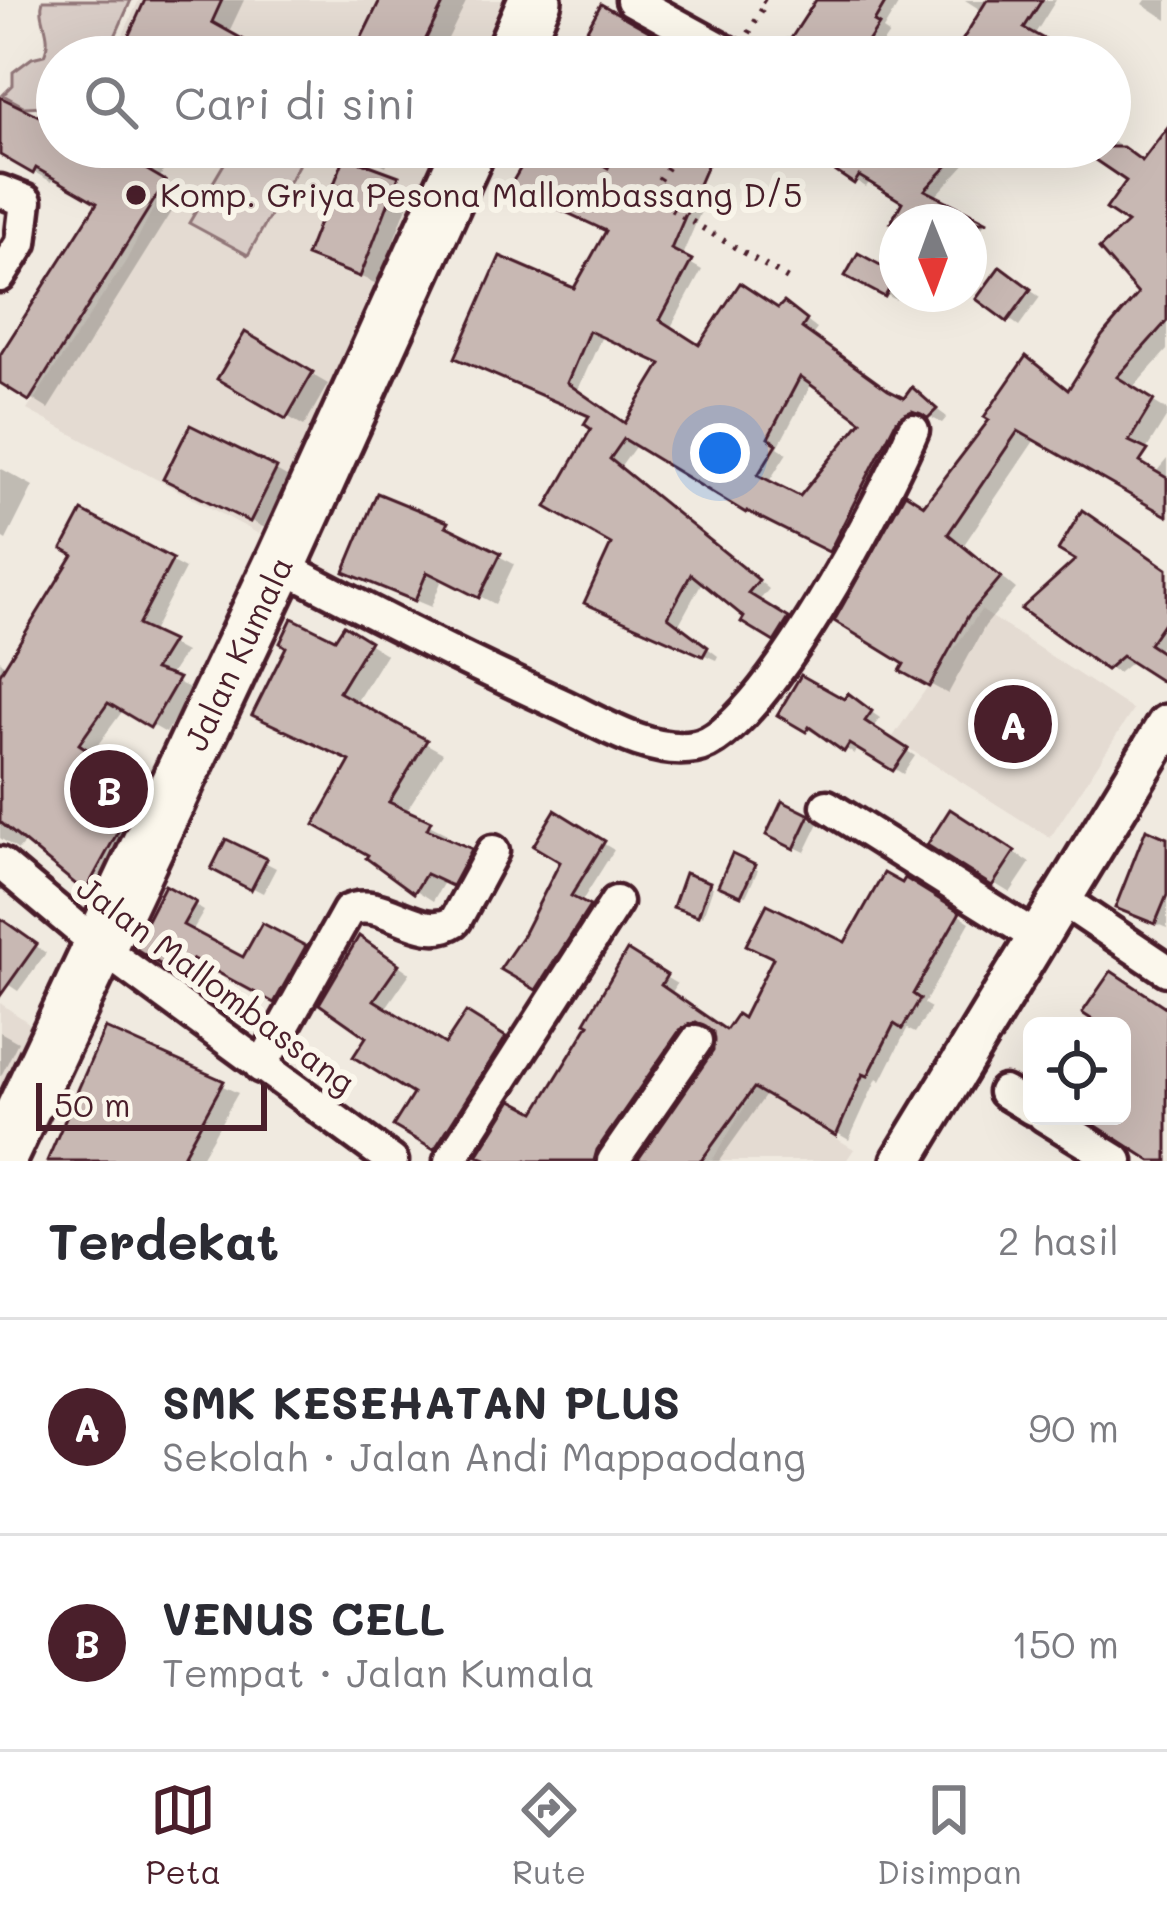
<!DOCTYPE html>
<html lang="id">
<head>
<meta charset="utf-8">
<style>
  :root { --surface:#fff; --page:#f2f2f3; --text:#2b2b33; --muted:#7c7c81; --line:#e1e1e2; --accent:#4a1f2b }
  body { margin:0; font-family:Mali,sans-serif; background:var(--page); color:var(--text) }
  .controls { position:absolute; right:36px; bottom:36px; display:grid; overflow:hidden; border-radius:18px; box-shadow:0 12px 48px #0002 }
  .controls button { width:108px; height:108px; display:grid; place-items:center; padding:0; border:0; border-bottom:3px solid var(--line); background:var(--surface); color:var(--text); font:60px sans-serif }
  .compass { position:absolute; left:879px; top:204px; width:108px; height:108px; border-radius:50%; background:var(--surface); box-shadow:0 12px 48px #0002; rotate:179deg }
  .scale { position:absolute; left:36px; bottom:30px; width:231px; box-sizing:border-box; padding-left:12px; border:6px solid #4a1f2b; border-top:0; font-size:33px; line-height:42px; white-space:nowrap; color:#4a1f2b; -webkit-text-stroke:9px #fbf7ec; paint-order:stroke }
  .you { position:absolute; left:720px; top:453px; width:42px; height:42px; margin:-30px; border:9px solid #fff; border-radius:50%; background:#1a73e8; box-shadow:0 0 0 18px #1a73e833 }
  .badge { display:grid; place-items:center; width:78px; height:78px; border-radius:50%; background:var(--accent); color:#fff; font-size:39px; font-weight:700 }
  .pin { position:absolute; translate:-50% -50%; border:6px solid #fff; box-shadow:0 3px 12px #0006 }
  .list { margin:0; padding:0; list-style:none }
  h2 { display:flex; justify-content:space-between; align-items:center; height:156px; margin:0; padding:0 48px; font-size:51px }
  h2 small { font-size:39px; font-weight:400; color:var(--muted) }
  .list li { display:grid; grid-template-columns:78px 1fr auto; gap:36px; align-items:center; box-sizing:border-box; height:216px; padding:0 48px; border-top:3px solid var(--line) }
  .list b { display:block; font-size:45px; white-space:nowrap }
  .list p { margin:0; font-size:39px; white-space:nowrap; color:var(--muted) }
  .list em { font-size:39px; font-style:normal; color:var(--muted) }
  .icon { flex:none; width:66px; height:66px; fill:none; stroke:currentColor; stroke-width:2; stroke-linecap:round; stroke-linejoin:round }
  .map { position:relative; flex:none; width:1167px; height:1161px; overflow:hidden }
  .search { position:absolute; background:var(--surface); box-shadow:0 12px 48px #0002; left:36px; right:36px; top:36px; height:132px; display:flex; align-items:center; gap:30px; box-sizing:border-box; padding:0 42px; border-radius:66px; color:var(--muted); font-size:45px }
  .sheet { height:588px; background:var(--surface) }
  nav { display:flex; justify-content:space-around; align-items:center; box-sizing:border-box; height:168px; border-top:3px solid var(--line); background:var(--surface); font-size:33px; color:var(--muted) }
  nav a { display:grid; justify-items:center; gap:6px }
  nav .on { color:var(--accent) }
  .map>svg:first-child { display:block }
</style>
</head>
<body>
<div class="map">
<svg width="1167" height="1161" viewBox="0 0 1167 1161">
  <rect width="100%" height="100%" fill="#f0eae0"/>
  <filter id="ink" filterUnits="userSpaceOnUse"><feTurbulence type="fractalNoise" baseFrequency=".00833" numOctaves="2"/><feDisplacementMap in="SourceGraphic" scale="24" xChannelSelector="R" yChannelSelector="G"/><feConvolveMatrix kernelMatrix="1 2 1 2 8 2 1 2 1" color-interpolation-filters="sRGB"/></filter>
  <g filter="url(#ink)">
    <g fill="#e4dbd2">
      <polygon points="139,0 508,0 483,57 113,57"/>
      <polygon points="118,147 443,147 336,388 259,534 27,410 126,261 168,180"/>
      <polygon points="981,610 1133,710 1050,838 892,738"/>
      <polygon points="0,1003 36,1028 0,1106"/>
      <polygon points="755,1090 854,1149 846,1161 712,1161"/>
    </g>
    <g fill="#d8ccc6" stroke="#917678" stroke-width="3">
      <path d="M43,0h88l-25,57h-49l-2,59 -7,-1 -4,-9 -19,1 -22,-12 10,-10v-13l19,-14 12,-3c10,-21 -7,-37 -1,-55z"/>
      <polygon points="234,147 293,147 305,153 248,255 189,223"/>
    </g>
    <g fill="#0003" fill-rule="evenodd">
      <polygon points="148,0 244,0 228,34 268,57 122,57"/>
      <polygon points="383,0 467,0 439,57 356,57"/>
      <polygon points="820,0 901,0 883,30 889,34 876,53 881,57 776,57 787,37 793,41"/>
      <polygon points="965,0 1056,0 1033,37 1071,57 955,57 984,12"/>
      <polygon points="1146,0 1167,0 1167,20 1143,4"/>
      <polygon points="603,8 672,48 669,53 678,57 575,57"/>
      <polygon points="0,100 57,128 57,147 174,147 159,180 182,194 48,409 0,379 0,361 101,202 55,176 52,182 0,153"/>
      <polygon points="1167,133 1167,350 1132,389 1167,410 1167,416 1124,486 1036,438 963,546 1016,589 985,626 948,694 904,670 925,508 993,420 1027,360 1071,391 1142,294 1131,181 1081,147 1110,147 1110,140 1144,163"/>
      <polygon points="347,147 395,147 386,166"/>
      <polygon points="536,147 671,147 624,238"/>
      <polygon points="731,147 787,147 776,169"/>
      <polygon points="815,147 981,147 934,198 984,224 969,252 969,222 904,222 906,201 871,180 866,187 833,166 838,159"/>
      <polygon points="988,147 1032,147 1016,165"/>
      <polygon points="398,179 414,188 377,284 309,254"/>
      <path d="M683,190l22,12 -24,56 21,12 -32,59 31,19 79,-36 16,1 21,16 -6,8 82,59 12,5 8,-10 34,26 -5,6 -16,-8 -18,12 -66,129 -83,-39 -122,-73 -17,24 149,121 -11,13 41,25 -12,19 -42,-25 3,-5 -45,-36 -25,46 40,30 -2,4 -116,-51 14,-67 -21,-126 -122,-53 104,-71zM602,336l62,28 -38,62 -49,-34zM812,383l53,37 -64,80 -33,-17 19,-30 -9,-6z"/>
      <polygon points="859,257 897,277 896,300 849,275"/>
      <polygon points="1017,281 1040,297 1019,326 983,301"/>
      <polygon points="246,336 328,384 304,426 221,378"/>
      <polygon points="1167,459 1167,512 1137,495"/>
      <polygon points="0,468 33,486 6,540 0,536"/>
      <polygon points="276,471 292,480 267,529 183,487"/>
      <polygon points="84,515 185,569 151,634 185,652 168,678 192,689 166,733 124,709 91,754 120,774 117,780 151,805 100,897 27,840 18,850 0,838 0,660 7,668 77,554"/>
      <polygon points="446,524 461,533 460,536 514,564 495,604 443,577 431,607 363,579"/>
      <polygon points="1167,571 1167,637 1157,652 1167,659 1167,682 1134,660 1118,673 1108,667"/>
      <polygon points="345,629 386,654 355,704 443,753 405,813 447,834 444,840 488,861 471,893 444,882 433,901 416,890 353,761 273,724"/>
      <polygon points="857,702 880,718 872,729 915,756 903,774 859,746 854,754 818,730 816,734 782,714"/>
      <polygon points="784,805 819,823 805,852 780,840"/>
      <polygon points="556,815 614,850 580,904 599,914 548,994 504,968 526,936 563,861"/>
      <polygon points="967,823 1030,863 1010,893 931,844"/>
      <polygon points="1167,841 1167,928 1131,914"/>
      <polygon points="228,843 276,868 263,893 215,868"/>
      <polygon points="733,858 758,870 746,896 721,885"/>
      <polygon points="687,877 713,887 703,916 681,908"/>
      <polygon points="906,882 970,922 924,1004 931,1008 915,1033 907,1029 881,1081 877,1078 849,1140 768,1092 719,1161 638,1161 715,1053 716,1030 711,1027 693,1036 604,1161 492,1161 536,1116 593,1023 628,955 677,984 671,994 727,1033 846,946"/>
      <polygon points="166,889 204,911 191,933 245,961 263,927 314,954 285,1006 204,962 194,982 137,946"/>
      <polygon points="0,920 46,953 18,991 0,979"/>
      <polygon points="373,947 410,973 385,1009 446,1047 467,1016 517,1047 448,1155 397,1125 417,1093 370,1036"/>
      <polygon points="0,1032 18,1042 1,1076 0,1076"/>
      <polygon points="106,1032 238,1093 199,1161 52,1161"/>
    </g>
    <g fill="#c8b8b3" stroke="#4a1f2b" stroke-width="3" fill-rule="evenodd">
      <polygon points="145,0 222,0 212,22 275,57 119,57"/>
      <polygon points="380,0 445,0 417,57 352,57"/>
      <polygon points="816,0 887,0 874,22 879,25 858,57 779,57"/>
      <polygon points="987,0 1042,0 1024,28 1077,57 952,57"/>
      <polygon points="601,4 663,39 653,57 620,57 583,37"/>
      <polygon points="0,97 57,125 57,147 152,147 142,167 166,181 29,401 0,383 0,355 97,203 36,168 33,174 0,155"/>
      <polygon points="1167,128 1167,321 1117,377 1154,400 1129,441 1148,450 1140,462 1167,478 1167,516 1018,431 948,534 1001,577 968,616 929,687 900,671 904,664 834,621 905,493 924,505 989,420 984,417 1026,356 1068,390 1102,336 1138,294 1099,249 1127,223 1106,209 1126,181 1076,147 1123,147 1142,161"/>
      <path d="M533,147h39l36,21 10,-21h97l-44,102 21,11 -32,60 39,25 41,-62 38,25 6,-6 23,18 -5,8 86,62 16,8 8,-11 25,22 -9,9 -16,-7 -16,10 -67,131 -82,-41 -1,2 -122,-74 -14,20 149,121 -11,13 41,25 -15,24 -33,-20 3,-5 -53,-43 -23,43 40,30 -5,9 -119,-53 27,-59 -65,-37 45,-78 -7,-5 5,-8 -134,-58 45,-102 74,32 32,-57 -96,-45zM589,331l72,33 -36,59 -58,-40zM800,377l61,44 -61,75 -42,-21 19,-31 -9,-6z"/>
      <polygon points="843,147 965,147 925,190 988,222 891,222 902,202 859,176 854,184 829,167"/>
      <polygon points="345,156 399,176 360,277 306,256"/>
      <polygon points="858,253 897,274 885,297 845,276"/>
      <polygon points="1000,266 1031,289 1007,322 976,299"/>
      <polygon points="245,332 313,372 286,419 217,379"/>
      <polygon points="190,425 277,468 250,522 163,479"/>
      <polygon points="377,493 448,522 446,526 501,553 479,598 427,572 415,601 344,572"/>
      <polygon points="1082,510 1167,569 1167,618 1149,644 1167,656 1167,685 1122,656 1106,670 1021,609 1075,560 1058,550"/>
      <polygon points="82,511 173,559 138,625 172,641 154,670 179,678 150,728 108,703 79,744 108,763 104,769 138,795 85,892 0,822 0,674 73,555 62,549"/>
      <polygon points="292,618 335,639 344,625 370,641 339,692 427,740 389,802 431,821 427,829 472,849 452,886 426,874 414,893 366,858 368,855 314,825 350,761 252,715 286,647 280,643"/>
      <polygon points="801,675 844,699 848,693 872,711 865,721 908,749 893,771 849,744 844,752 809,727 806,732 777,715"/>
      <polygon points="782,801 810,815 794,849 766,835"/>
      <polygon points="950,809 1015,851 992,886 927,845"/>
      <polygon points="555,810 605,841 571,896 590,906 536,990 500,969 523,935 560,862 533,846"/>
      <polygon points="1146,829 1167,838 1167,895 1155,924 1115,908"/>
      <polygon points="226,839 267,859 251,890 211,869"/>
      <polygon points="732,854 755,865 741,896 718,886"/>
      <polygon points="685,873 710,882 698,916 673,907"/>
      <polygon points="884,873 902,883 905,878 960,912 913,994 920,999 902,1029 894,1024 868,1076 863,1074 836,1136 754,1088 701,1161 637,1161 713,1051 713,1032 696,1022 680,1030 597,1150 594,1161 491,1161 477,1156 512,1100 535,1112 589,1024 585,1022 627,950 667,975 661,985 726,1030 737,1014 743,1018 773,958 746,945 767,904 845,942"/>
      <polygon points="165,885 196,902 183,925 243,957 262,923 306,946 274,1003 193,959 183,979 133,947"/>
      <polygon points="0,918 37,944 0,996"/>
      <polygon points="359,936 399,964 374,1000 445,1044 466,1012 506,1037 434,1150 393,1126 413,1094 353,1057 366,1037 319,1004"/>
      <polygon points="1111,971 1167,1008 1167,1161 1151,1161 1081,1116 1122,1116 1122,1026 1102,1026 1082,1013"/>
      <polygon points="105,1028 224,1081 180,1161 47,1161"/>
    </g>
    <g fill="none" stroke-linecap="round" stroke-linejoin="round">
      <g stroke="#4a1f2b" stroke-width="39">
        <g id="minor">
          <polyline points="632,0 736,57"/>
          <polyline points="0,191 26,201 21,243 0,276"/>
          <path d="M280,565c92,48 183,95 278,138 40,18 90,52 137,44 66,-10 191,-253 218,-317"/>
          <polyline points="827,806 1036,937"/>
          <polyline points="0,863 99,946 392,1161"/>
          <polyline points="1060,898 1167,970"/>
          <path d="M261,1067l87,-156c34,-17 73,33 107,10l38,-70"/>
          <polyline points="1004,1092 1032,1109"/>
          <polyline points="1044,1116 1117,1161"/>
          <polyline points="450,1161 616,902"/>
          <polyline points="613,1161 696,1041"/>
        </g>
      </g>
      <g stroke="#4a1f2b" stroke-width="48">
        <polyline id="tertiary" points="902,1161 1167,725"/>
      </g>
      <g stroke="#4a1f2b" stroke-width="60">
        <g id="primary">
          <polyline points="510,57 535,0"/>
          <path id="s1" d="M0,1158l280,-593 190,-418"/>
        </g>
      </g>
      <g stroke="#4a1f2b" stroke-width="6" stroke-dasharray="3 9" stroke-linecap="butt">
        <polyline points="749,33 766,2 763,0"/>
        <polyline points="680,147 649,196 793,282"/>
      </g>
      <use href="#minor" stroke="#fbf7ec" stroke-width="30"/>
      <use href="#tertiary" stroke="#fbf7ec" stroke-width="39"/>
      <use href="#primary" stroke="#fbf7ec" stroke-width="51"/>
    </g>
  </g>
  <circle fill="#4a1f2b" stroke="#fbf7ec" stroke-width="4.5" cx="136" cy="195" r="12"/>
  <g text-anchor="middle" stroke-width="12" stroke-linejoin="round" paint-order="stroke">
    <g font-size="33" fill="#4a1f2b" stroke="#fbf7ec" text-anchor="start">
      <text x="160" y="207">Komp. Griya Pesona Mallombassang D/5</text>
    </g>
    <g font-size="33" fill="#4a1f2b" stroke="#fbf7ec">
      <text dy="12" stroke="none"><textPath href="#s1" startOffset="558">Jalan Kumala</textPath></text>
      <text transform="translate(216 985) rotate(37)" y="12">Jalan Mallombassang</text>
    </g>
  </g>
</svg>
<div class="controls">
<button><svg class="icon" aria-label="locate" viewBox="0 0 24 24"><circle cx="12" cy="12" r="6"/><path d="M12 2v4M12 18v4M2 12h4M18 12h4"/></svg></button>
</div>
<svg class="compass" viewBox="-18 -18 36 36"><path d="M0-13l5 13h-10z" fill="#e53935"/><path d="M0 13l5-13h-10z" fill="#7c7c81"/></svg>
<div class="scale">50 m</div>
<div class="you"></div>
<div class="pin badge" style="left:1013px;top:724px">A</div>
<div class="pin badge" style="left:109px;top:789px">B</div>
<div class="search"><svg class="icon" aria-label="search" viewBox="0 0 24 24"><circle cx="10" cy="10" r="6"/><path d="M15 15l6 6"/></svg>Cari di sini</div>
</div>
<section class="sheet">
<h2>Terdekat<small>2 hasil</small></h2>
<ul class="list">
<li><span class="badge">A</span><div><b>SMK KESEHATAN PLUS</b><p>Sekolah · Jalan Andi Mappaodang</p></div><em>90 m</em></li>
<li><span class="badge">B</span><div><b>VENUS CELL</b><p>Tempat · Jalan Kumala</p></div><em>150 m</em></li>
</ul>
</section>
<nav>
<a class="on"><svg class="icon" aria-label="map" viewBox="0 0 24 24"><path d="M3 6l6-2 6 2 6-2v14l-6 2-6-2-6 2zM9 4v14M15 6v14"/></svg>Peta</a>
<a><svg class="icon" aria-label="directions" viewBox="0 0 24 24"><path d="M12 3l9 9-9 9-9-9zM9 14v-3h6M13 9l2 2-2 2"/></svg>Rute</a>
<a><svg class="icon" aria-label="saved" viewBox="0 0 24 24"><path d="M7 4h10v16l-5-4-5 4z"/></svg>Disimpan</a>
</nav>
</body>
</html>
